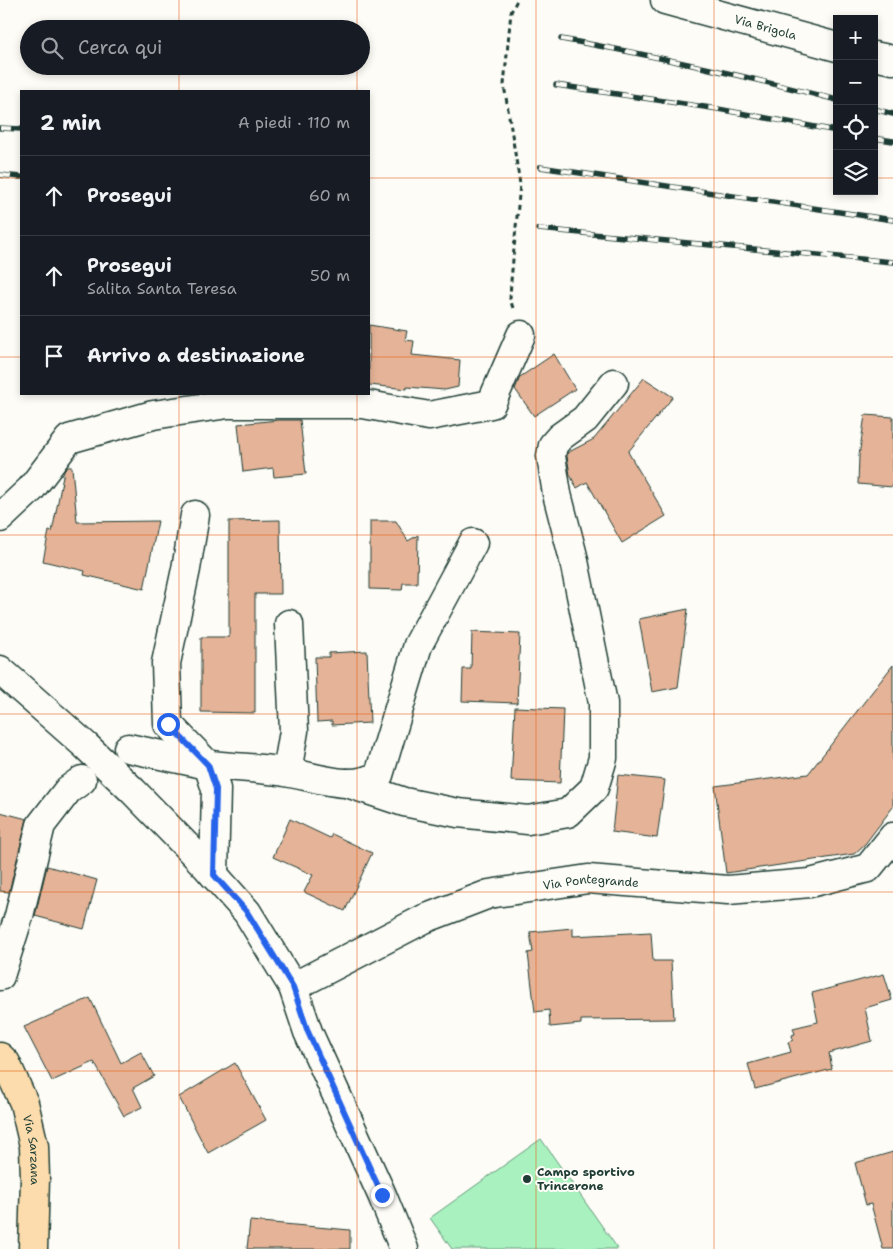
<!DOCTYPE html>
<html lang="it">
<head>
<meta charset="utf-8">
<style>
  :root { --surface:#171b24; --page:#20242c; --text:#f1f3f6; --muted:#9ea1a6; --line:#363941 }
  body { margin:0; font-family:"Shantell Sans",sans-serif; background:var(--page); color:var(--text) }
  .controls { position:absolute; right:15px; top:15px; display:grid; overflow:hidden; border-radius:0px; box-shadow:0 2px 8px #0003 }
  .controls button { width:45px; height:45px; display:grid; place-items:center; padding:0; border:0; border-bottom:1px solid var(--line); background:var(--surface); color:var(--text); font:25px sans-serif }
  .stop { position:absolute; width:15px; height:15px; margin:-11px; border:4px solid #2563eb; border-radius:50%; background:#fff }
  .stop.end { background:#2563eb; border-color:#fff; box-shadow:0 1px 5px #0008 }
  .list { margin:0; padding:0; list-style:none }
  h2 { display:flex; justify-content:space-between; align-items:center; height:65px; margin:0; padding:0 20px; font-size:21px }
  h2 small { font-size:16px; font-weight:400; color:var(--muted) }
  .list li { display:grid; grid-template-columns:32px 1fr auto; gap:15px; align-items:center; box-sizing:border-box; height:80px; padding:0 20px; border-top:1px solid var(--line) }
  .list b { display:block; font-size:19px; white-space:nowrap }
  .list p { margin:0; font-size:16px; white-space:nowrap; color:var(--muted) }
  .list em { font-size:16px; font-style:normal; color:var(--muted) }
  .icon { flex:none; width:28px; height:28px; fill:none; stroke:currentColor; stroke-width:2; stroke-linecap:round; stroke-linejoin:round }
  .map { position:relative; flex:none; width:893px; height:1249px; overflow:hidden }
  .search { position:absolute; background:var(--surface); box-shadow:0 2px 8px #0003; left:20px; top:20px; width:350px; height:55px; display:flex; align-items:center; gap:12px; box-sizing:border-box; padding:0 18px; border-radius:28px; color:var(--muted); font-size:19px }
  .panel { position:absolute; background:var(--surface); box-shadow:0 2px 8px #0003; left:20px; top:90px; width:350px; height:305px; border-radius:0px }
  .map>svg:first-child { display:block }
</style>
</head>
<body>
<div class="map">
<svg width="893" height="1249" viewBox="0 0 893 1249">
  <rect width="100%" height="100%" fill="#fdfcf7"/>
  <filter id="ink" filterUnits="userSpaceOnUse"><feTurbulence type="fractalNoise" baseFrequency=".02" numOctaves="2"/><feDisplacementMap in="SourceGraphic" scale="10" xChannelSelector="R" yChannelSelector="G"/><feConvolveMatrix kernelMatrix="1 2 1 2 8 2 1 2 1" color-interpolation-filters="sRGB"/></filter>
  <g filter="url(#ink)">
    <polygon fill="#a9f2bf" stroke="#64987a" points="541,1139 618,1249 452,1249 430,1218"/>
    <g fill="#e5b397" stroke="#1f3d34">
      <polygon points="369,325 407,331 405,340 414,341 412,355 460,360 458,387 445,390 407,387 407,389 369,385"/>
      <polygon points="554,354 575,389 534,416 515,389 520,377"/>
      <polygon points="644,378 673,397 628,452 666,516 622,543 587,482 577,488 570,475 567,456 567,453 594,439"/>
      <polygon points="865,415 893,417 893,487 858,484 859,456"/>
      <polygon points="279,420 300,420 306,474 274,477 273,468 243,472 238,424"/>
      <polygon points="68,467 72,467 77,522 158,521 144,589 84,575 85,571 43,561 49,531 52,532 64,471"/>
      <polygon points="280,520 281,594 255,594 255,713 201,712 201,637 229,637 229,521"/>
      <polygon points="370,521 396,521 408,541 418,535 417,583 403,583 402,590 370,589"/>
      <polygon points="688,609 678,687 652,692 639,619"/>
      <polygon points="472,632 520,634 517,703 462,701 463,669 471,669"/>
      <polygon points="367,651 370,723 332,725 332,721 317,722 315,657 329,657 329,653"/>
      <polygon points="893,665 893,807 865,844 854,854 726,873 715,786 808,774"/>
      <polygon points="515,707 563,709 560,783 511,781"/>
      <polygon points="618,775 665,780 657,838 612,832"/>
      <polygon points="0,812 27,819 9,892 0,891"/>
      <polygon points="290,819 330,838 332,834 372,853 345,911 304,892 313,875 273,857"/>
      <polygon points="47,866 97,880 84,929 35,916"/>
      <polygon points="573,928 573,936 651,932 653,961 671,961 674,1019 581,1020 581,1024 550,1027 549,1010 535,1012 528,953 533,952 530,932"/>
      <polygon points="884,974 892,1000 865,1008 872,1041 829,1053 832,1069 755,1089 748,1064 791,1052 788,1042 793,1040 792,1035 795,1034 793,1028 818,1022 812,993"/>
      <polygon points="90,998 121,1063 141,1052 154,1076 133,1088 142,1107 124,1116 94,1062 52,1081 24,1027"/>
      <polygon points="235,1063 266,1120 208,1153 179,1097"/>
      <polygon points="893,1152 893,1249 883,1249 871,1204 866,1205 855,1163"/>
      <polygon points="250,1221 350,1230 350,1249 247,1249"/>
    </g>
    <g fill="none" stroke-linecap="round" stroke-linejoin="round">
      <g stroke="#1f3d34" stroke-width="31">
        <g id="minor">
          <path id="s1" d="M665,0l172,47"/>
          <polyline points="874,56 893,60"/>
          <polyline points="195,515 186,569 166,663 168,724 208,765"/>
          <polyline points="0,518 31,489 69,439 153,415 228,404 363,404 429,416 491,404 521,335"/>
          <polyline points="0,670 86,746 133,791 206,866 247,912 293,987 308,1032 382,1195 404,1249"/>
          <polyline points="128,748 208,765"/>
          <polyline points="287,772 294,731 289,624"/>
          <polyline points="347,783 404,802 458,813 528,820 568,813 594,788 603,758 603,703 573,556 557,494 551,456 553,445 560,437 585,419 614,383"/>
          <path d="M214,875l2,-86 -8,-24c26,2 52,3 77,7 30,4 65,21 94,3l39,-130 55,-102"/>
          <polyline points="0,976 19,916 41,825 68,790 82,780"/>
          <path id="s2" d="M293,987l131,-68 65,-25 99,-15 140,11 82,-7 58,-15 25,-31"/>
        </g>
      </g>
      <g stroke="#1f3d34" stroke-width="31">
        <g id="major">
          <path id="s3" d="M0,1057l6,6 18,40 10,43 1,32 -2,71"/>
        </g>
      </g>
      <polyline stroke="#1f3d34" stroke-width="3" stroke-dasharray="5 4" stroke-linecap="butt" points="513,308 510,299 511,281 520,184 504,85 511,12 517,0"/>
      <use href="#minor" stroke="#fdfcf7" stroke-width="28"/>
      <use href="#major" stroke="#fcdcac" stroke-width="28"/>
      <g stroke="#1f3d34" stroke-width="5.5">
        <g id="rail">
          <path d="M561,39c92,16 184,37 276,61"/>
          <polyline points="556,85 718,109 837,131"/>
          <polyline points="874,109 893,114"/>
          <polyline points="0,128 21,129"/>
          <polyline points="874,138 893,141"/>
          <polyline points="540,167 893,220"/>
          <polyline points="0,175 21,177"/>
          <polyline points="538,229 893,262"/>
        </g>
      </g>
      <use href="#rail" stroke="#fdfcf7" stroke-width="4" stroke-dasharray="11" stroke-linecap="butt"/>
    </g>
  </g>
  <g fill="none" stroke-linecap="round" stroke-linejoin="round" filter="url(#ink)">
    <polyline stroke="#2563eb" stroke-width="6" points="168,724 208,765 216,789 214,875 247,912 293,987 308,1032 382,1195"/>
  </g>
  <path fill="none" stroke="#e8590c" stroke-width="1" stroke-opacity="0.55" d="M179,0v29M357,0v29M536,0v1249M714,0v1249M179,66v25M357,66v25M0,178h21M369,178h468M874,178h19M0,357h21M369,357h524M179,394v855M357,394v855M0,535h893M0,714h893M0,892h893M0,1071h893"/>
  <circle fill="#1f3d34" stroke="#fdfcf7" stroke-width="2" cx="527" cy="1179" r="5"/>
  <g text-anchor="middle" stroke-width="4" stroke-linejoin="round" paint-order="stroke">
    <g font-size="12" fill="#1f3d34" stroke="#fdfcf7">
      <text dy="4" stroke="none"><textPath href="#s1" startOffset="104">Via Brigola</textPath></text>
      <text dy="4" stroke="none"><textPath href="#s2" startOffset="320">Via Pontegrande</textPath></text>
      <text dy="4" stroke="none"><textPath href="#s3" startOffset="100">Via Sarzana</textPath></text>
    </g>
    <g font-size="12" font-weight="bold" fill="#1f3d34" stroke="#fdfcf7" text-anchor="start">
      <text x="537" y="1176">Campo sportivo<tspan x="537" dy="14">Trincerone</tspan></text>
    </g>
  </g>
</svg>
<div class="controls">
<button>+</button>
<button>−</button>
<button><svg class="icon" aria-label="locate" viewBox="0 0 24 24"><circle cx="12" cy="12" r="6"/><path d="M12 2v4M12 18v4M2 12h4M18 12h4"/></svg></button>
<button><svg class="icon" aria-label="layers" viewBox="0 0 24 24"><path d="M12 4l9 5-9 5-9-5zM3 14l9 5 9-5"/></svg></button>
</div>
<div class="stop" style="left:168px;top:724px"></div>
<div class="stop end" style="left:382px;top:1195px"></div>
<div class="search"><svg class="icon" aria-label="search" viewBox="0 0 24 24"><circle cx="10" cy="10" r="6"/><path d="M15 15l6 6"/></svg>Cerca qui</div>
<section class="panel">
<h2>2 min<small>A piedi · 110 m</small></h2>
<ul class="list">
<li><svg class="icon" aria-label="ahead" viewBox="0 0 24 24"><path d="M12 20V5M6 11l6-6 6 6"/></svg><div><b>Prosegui</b></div><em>60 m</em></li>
<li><svg class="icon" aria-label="ahead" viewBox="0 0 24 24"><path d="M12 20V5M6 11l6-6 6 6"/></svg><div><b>Prosegui</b><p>Salita Santa Teresa</p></div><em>50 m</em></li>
<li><svg class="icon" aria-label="arrive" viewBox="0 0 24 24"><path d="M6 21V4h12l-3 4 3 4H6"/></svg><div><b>Arrivo a destinazione</b></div></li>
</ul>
</section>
</div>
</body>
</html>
